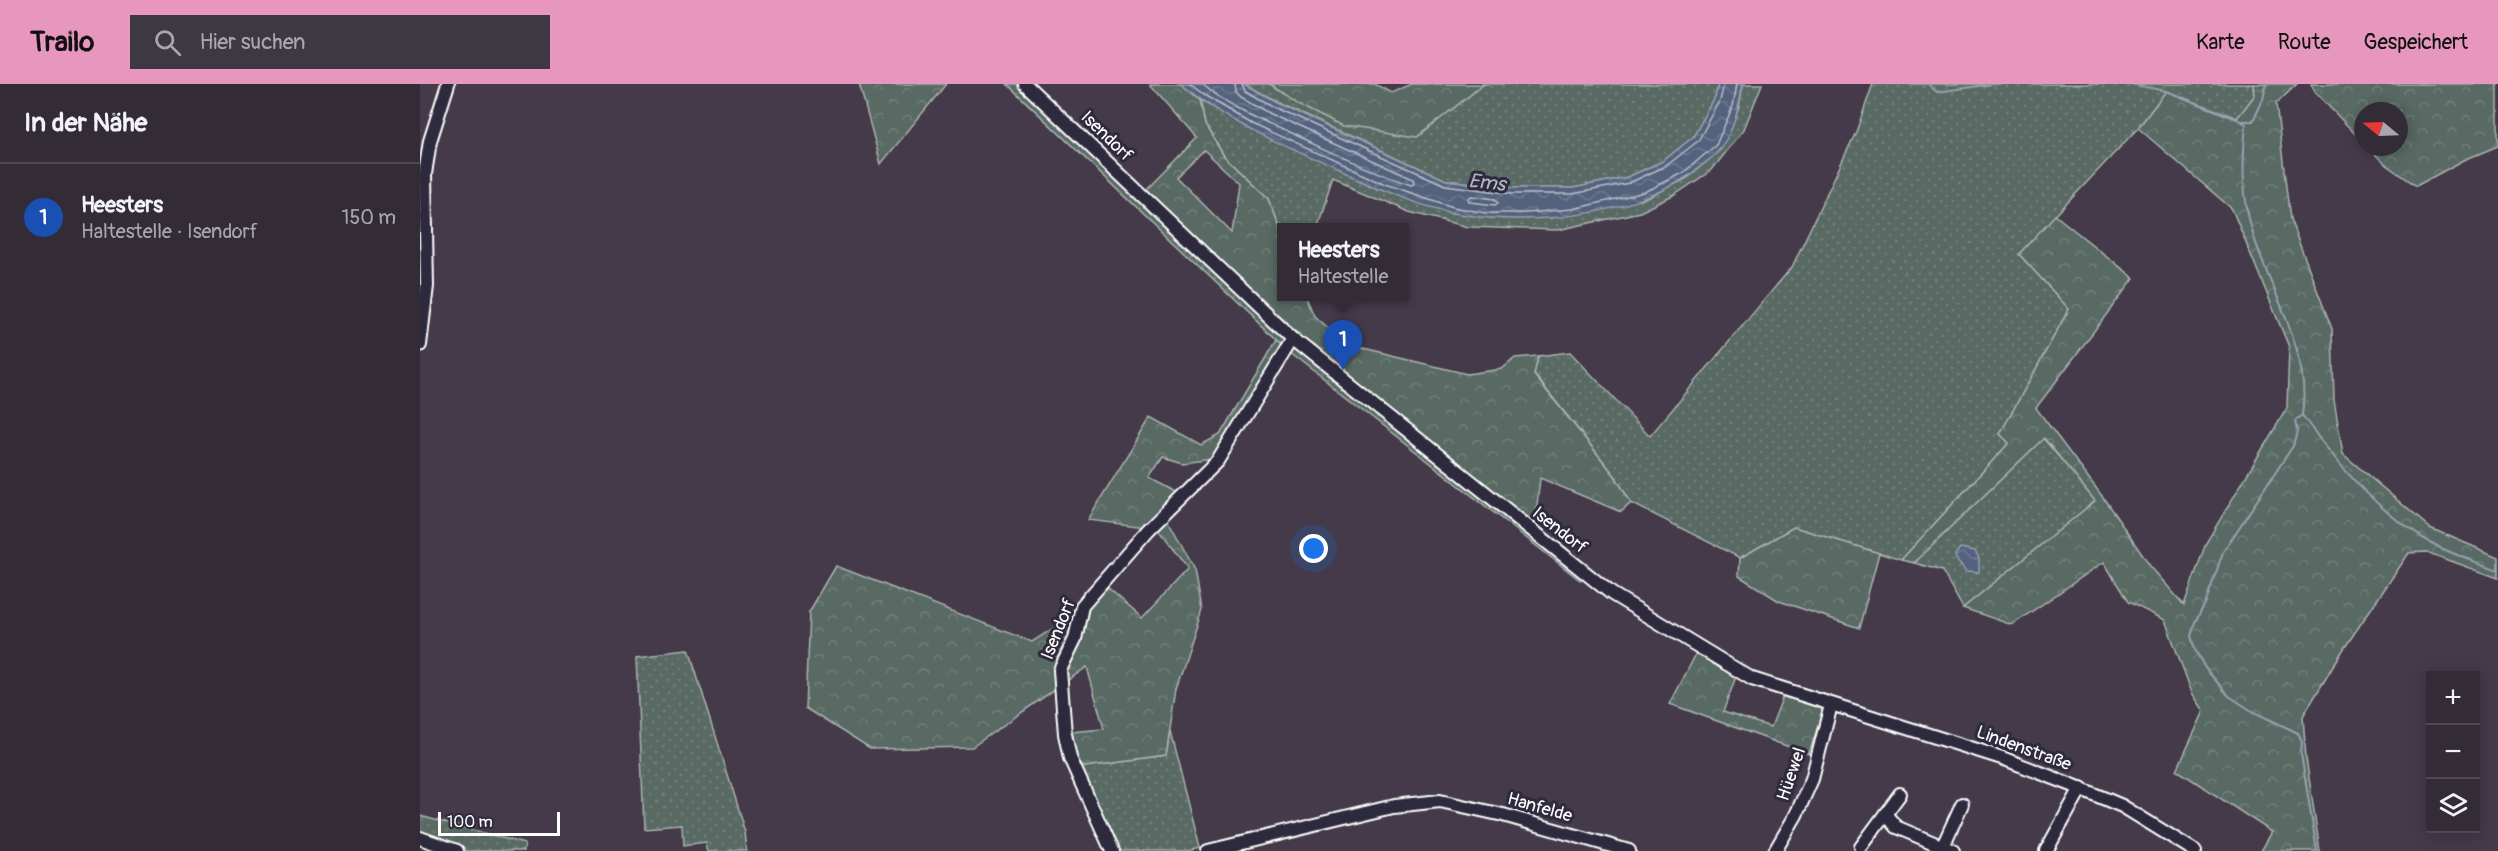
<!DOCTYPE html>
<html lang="de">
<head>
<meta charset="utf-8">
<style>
  :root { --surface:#332c37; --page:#3e3842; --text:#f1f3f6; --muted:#a9a7ad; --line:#4e4852; --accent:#e797bd }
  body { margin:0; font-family:Pangolin,sans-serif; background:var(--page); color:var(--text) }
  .controls { position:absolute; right:18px; bottom:18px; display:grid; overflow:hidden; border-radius:0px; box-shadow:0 3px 15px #0003 }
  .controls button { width:54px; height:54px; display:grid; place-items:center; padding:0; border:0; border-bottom:2px solid var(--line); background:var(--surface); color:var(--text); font:30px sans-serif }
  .compass { position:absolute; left:1934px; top:18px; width:54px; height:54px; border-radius:50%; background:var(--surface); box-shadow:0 3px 15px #0003; rotate:289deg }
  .scale { position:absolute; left:18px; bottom:15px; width:122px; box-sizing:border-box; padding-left:6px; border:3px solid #fff; border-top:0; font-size:16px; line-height:21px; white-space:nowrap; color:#fff; -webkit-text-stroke:4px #2f2a3d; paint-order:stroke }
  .you { position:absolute; left:894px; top:465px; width:21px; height:21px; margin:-15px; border:4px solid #fff; border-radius:50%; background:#1a73e8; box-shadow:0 0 0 9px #1a73e833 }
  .badge { display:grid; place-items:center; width:39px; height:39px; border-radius:50%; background:var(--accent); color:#fff; font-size:20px; font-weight:700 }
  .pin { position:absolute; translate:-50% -50px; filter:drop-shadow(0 2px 3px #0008) }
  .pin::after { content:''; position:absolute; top:32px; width:21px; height:18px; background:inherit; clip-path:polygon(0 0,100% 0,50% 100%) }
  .popup { position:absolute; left:857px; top:139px; width:132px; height:78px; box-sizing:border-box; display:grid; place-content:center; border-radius:0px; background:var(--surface); filter:drop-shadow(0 2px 4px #0005); font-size:20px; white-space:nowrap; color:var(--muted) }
  .popup b { font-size:22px; color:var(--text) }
  .popup::after { content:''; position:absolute; left:50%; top:100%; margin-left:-12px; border:12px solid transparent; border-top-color:var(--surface) }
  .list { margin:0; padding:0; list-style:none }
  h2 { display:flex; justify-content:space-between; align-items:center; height:78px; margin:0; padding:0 24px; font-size:26px }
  h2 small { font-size:20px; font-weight:400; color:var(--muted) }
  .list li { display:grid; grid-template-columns:39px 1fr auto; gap:18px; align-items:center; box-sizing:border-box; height:108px; padding:0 24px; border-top:2px solid var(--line) }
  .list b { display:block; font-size:22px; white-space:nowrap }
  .list p { margin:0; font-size:20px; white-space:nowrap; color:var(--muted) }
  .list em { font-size:20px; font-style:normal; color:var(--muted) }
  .icon { flex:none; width:33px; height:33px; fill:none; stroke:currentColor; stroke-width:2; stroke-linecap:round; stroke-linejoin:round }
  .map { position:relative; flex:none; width:2078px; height:767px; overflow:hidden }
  header { display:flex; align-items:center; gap:36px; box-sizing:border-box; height:84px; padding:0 30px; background:var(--accent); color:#111 }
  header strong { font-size:28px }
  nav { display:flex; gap:33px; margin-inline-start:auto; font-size:21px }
  .search { width:420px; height:54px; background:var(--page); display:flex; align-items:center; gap:15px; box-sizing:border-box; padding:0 21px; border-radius:0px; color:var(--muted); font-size:22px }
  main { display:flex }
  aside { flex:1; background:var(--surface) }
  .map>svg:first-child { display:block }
</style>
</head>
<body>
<header>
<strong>Trailo</strong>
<div class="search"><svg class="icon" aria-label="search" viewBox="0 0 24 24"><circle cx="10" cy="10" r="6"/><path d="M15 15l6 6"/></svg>Hier suchen</div>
<nav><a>Karte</a><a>Route</a><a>Gespeichert</a></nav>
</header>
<main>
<aside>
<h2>In der Nähe<small></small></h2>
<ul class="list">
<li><span class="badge" style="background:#1a4fb4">1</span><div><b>Heesters</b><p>Haltestelle · Isendorf</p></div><em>150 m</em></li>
</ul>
</aside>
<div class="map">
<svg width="2078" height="767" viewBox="0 0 2078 767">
  <defs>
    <pattern id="grass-dots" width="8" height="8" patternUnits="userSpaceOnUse" patternTransform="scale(1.5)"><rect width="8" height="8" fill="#586a63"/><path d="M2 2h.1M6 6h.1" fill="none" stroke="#71807a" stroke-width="1.8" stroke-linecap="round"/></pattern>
    <pattern id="forest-crowns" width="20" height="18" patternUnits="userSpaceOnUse" patternTransform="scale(1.5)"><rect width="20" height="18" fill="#586a63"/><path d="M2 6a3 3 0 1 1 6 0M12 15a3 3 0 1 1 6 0" fill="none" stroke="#71807a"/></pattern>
    <pattern id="water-waves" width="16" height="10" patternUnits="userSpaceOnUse" patternTransform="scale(1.5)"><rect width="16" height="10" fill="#53627d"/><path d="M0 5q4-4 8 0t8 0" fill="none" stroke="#6d7a90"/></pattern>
  </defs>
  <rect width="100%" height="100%" fill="#443a49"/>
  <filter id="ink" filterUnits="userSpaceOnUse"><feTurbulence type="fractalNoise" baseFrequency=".0167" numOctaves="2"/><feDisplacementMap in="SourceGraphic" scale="12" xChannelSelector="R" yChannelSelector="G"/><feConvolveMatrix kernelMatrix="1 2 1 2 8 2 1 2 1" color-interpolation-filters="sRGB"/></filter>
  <g filter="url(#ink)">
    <g fill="url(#grass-dots)" stroke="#acb4b1" stroke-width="1.5">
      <polygon points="587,0 605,0 873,255 1166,489 1161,497 870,269"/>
      <polygon points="824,0 849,0 877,18 997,53 1064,0 1298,0 1295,14 1273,53 1243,77 1208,93 1153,104 1093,104 1026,96 857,18"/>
      <polygon points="1323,0 1342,0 1324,45 1292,86 1253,112 1220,128 1138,146 1048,143 989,128 913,96 897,143 862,144 861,147 849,115 804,72 785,41 780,16 828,44 888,72 963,106 1031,129 1154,131 1228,114 1267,94 1301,65 1319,23"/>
      <polygon points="1453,0 1834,0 1835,11 1817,35 1746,8 1718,44 1599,170 1649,225 1580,350 1590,358 1481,476 1374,443 1320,474 1211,419 1195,392 1114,290 1118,272 1150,268 1230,352 1372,183 1436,48"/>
      <polygon points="1623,354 1676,417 1543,524 1522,487 1494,479"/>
      <polygon points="268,566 325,748 327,767 289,767 287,759 263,762 262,741 224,744 217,572"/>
      <polygon points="750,647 780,764 767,767 696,767 657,684 746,672"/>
      <polygon points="0,732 105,760 104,767 45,767 0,751"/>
    </g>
    <g fill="url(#forest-crowns)" stroke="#acb4b1" stroke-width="1.5" fill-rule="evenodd">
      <polygon points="439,0 526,0 461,80"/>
      <path d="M730,0h31l19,16 5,25 19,31 45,43 12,32 1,65 25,1 8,19 32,29 120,29 35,-5 13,-11 23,-2 -4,19 81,101 16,27 -10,9 -81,-34 -6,55 -206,-164 -186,-175 55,-56zM784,66l35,33 -7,50 -56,-56z"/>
      <polygon points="849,0 955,0 971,9 992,0 1064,0 997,53 924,42 877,18"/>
      <polygon points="1834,0 1877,0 1856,20 1870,135 1912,245 1914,316 1923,370 2010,444 2078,473 2078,494 2006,468 1989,469 1923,566 1883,632 1886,674 1900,767 1841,767 1852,748 1757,686 1784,627 1772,609 1745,536 1708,518 1684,478 1592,541 1543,524 1675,417 1624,354 1494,479 1481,476 1589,359 1580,350 1649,225 1599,170 1635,131 1714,194 1616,324 1682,412 1730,482 1764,521 1786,459 1867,324 1869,263 1812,125 1718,44 1746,7 1817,34 1835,11"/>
      <polygon points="1891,0 2078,0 2078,62 2044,76 1996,102 1966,81 1948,63 1979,63 1979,27 1943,27 1943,58 1895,8"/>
      <polygon points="856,256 862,262 792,375 762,379 743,373 729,394 760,410 726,443 668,436 731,333 781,361 800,351"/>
      <polygon points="747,434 775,486 782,526 756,605 746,672 657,684 650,648 684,645 667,583 552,663 450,665 385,624 389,528 416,482 612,558 668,522 686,503 722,534 768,485 737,444"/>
      <polygon points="1374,443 1459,469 1439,544 1359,517 1319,492 1320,474"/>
      <polygon points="1279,564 1318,587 1303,628 1351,643 1365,607 1405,619 1389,670 1250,620"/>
    </g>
    <g fill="url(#water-waves)" stroke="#98a1b1" stroke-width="1.5">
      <path d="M761,0h63l33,19 169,77 67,8h60l55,-11 35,-16 30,-24 22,-39 3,-14h25c-4,21 -9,46 -22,64 -4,7 -14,13 -20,18 -59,50 -173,62 -247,47 -41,-8 -81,-27 -119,-44 -53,-24 -109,-47 -154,-85z"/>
      <polygon points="1540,464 1555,467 1559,474 1559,488 1546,487 1536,475 1535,471"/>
    </g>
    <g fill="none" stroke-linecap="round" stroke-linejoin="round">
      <g stroke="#bac0cb" stroke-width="1.5">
        <polyline points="770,0 784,11 831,39 965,100 1033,123 1066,129 1106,129 1153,125 1225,108 1263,89 1296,61 1313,22 1317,0"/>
        <path d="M782,0c27,23 62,37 94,52 37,17 75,36 115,49l3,-1 -1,-5 -143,-65 -29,-17 -5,-5 -1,-8"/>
        <polyline points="822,0 825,7 855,24 1025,101 1093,110 1152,110 1209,99 1246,82 1278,57 1300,17 1304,0"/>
        <polygon points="1051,112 1075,115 1078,119 1075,121 1050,118 1048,115"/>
      </g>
      <g stroke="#98a1b1" stroke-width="2">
        <polyline points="1508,0 1517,8 1573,0"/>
        <path d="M1711,0l35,7 71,28 9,5c-4,38 -4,74 7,110 18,59 59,118 49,181 36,50 79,102 135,131 19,10 41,16 61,24"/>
        <polyline points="1822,37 1833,37 1843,16 1846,0"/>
        <polyline points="1882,331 1875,337 1877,348 1873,362 1803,468 1786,518 1775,538 1771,552 1775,566 1785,584 1809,612 1832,627 1878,649 1882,657 1881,670 1897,767"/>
      </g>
      <g stroke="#fff" stroke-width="16">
        <g id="minor">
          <polyline points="605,0 873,255 1192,510 1332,595 1582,674 1652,701 1702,722 1775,767"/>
          <polyline points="0,261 7,202 5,90 10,57 28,0"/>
          <polyline points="1465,730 1476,743 1533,767"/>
          <polyline points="0,754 37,767"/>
          <polyline points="1523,762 1542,720"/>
          <polyline points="1441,763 1480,710"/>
          <polyline points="692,767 650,674 645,650 640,586 655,555 662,522 728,446 798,377 873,255"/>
          <polyline points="788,767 974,722 1020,717 1083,731 1209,767"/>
          <polyline points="1355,767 1376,731 1392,695 1411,621"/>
          <polyline points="1626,767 1661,704"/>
        </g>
      </g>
      <use href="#minor" stroke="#2f2a3d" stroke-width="12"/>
    </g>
  </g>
  <g text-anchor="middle" stroke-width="6" stroke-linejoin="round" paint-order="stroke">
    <g font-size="18" fill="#fff" stroke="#2f2a3d">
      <text transform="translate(687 52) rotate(44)" y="6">Isendorf</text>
      <text transform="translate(1140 446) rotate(38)" y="6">Isendorf</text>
      <text transform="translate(638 545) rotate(-68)" y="6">Isendorf</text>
      <text transform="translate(1604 664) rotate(20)" y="6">Lindenstraße</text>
      <text transform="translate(1371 690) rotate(-71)" y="6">Hüewel</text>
      <text transform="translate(1120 723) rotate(16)" y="6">Hanfelde</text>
    </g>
    <g font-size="20" font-style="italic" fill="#b2b8c4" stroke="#2f2a3d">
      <text transform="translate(1067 98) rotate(6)" y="7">Ems</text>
    </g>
  </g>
</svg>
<div class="controls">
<button>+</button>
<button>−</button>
<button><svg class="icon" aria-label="layers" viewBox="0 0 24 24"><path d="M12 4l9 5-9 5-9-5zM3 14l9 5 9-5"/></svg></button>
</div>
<svg class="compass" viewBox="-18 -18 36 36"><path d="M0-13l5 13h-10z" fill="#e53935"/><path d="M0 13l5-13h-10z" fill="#a9a7ad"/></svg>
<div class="scale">100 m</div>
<div class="you"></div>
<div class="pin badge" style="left:923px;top:286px;background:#1a4fb4">1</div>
<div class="popup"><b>Heesters</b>Haltestelle</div>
</div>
</main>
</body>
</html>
